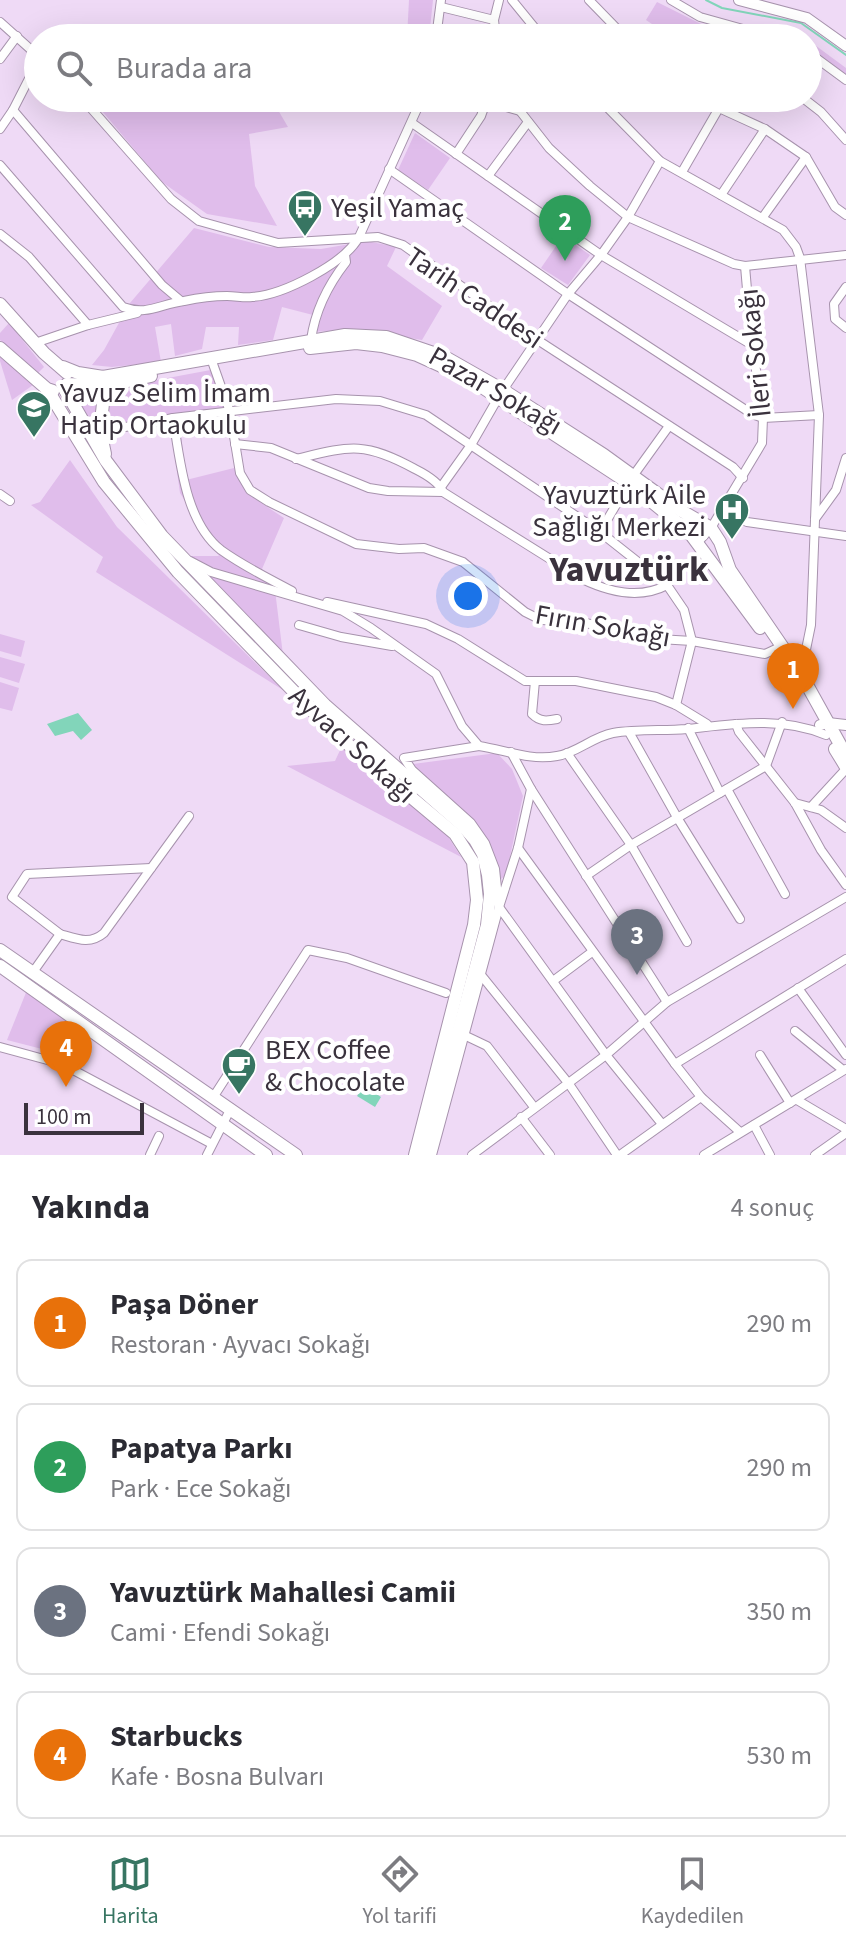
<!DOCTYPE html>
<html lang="tr">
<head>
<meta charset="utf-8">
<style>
  :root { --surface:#fff; --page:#f7f7f7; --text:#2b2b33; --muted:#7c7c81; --line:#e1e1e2; --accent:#377562 }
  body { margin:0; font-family:"Source Sans 3",sans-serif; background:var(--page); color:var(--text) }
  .scale { position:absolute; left:24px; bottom:20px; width:120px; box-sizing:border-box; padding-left:8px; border:4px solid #3a323d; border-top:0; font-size:22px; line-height:28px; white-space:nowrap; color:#3a323d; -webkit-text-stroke:6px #fff; paint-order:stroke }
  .you { position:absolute; left:468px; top:596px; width:28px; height:28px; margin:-20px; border:6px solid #fff; border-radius:50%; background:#1a73e8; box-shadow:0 0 0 12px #1a73e833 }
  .badge { display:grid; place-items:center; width:52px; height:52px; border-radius:50%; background:var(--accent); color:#fff; font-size:26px; font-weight:700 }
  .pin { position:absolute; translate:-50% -66px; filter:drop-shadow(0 2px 4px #0008) }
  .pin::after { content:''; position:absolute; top:42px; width:28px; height:24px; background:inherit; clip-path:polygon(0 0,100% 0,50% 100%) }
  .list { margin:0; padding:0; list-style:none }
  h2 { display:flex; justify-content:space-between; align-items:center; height:104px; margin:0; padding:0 32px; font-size:34px }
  h2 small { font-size:26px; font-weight:400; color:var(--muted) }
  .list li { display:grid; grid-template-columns:52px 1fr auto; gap:24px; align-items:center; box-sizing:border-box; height:128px; margin:0 16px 16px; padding:0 16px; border:2px solid var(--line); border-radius:16px }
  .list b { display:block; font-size:30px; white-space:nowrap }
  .list p { margin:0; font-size:26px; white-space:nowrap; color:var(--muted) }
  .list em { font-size:26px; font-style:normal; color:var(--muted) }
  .icon { flex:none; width:44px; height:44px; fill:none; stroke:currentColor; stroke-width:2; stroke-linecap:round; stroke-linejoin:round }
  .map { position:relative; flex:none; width:846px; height:1155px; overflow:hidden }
  .search { position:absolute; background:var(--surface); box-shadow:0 8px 32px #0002; left:24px; right:24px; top:24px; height:88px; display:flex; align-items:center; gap:20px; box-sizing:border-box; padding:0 28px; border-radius:44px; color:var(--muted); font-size:30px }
  .sheet { height:680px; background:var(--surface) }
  nav { display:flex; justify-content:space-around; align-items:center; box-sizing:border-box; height:112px; border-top:2px solid var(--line); background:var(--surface); font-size:22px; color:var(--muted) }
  nav a { display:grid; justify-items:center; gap:4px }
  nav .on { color:var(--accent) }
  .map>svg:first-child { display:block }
</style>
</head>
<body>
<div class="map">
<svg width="846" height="1155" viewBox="0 0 846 1155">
  <rect width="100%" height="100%" fill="#efdaf6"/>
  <g fill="#e0bdeb">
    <polygon points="409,0 433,0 429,38 407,38"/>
    <polygon points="657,2 711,29 744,38 673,38 646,20"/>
    <polygon points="808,40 846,68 846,76 808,46"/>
    <polygon points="91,98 271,98 288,127 249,134 255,186 277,226 207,214 162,182"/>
    <polygon points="415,133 450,158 428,190 398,170"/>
    <polygon points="194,228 269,247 321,249 367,241 396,247 387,266 442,306 422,340 355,329 313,332 313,315 282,307 273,340 238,345 239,327 206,327 202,349 175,356 171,324 155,327 161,362 112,367 92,365 104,350 130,303"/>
    <polygon points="563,236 590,255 568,285 541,268"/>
    <polygon points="9,323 44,367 37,374 0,340 0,333"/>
    <polygon points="0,355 33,385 12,400 0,361"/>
    <polygon points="216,369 227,415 180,424 186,480 234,468 246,493 284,518 262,569 274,582 283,655 186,556 219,556 180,493 170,422 104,435 106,400 114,388"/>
    <polygon points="81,394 97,394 97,437 75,401"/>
    <polygon points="70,460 117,527 283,690 96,572 103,557 31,505 40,502"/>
    <polygon points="0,634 25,641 21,657 0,651"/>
    <polygon points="0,657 25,664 19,683 0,677"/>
    <polygon points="0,682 19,688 12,711 0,708"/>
    <polygon points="342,746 447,835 461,857 287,766 335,761"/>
    <path d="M497,753l15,16 11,27 -17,79 -5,4c-15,-54 -44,-71 -85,-105l-3,-10z"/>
    <polygon points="27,990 84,1034 73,1057 7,1040"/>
  </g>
  <g fill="#82d5ba">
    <polygon points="78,713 92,730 81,740 73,731 55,736 47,724"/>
    <polygon points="364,1086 381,1097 375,1107 357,1096"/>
  </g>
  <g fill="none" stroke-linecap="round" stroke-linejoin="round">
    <polyline stroke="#82d5ba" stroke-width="2" points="706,0 722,8 801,23 846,55"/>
    <g stroke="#a793ad" stroke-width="10">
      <g id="minor">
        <polyline points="512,0 543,38"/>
        <polyline points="589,0 626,38"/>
        <polyline points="671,0 700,17 775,38"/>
        <polyline points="441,7 494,20"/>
        <polyline points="0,22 38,56"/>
        <polyline points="436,38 441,0"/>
        <polyline points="496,38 494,20 499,0"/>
        <polyline points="808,52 846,80"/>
        <polyline points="0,59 17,36"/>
        <polyline points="82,98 171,199 199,221 278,243 378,237 403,245 536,339 733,467 743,478"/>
        <polyline points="474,98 520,111"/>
        <polyline points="514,98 520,111 549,148 590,186 628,217 734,264 745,266 846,255"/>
        <polyline points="598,98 660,161 783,230 796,247 800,258 819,415 811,625 801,674 795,677"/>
        <polyline points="688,98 719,108 765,129 806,157 835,207 846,215"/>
        <polyline points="803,98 821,112 846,140"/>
        <polyline points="13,110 162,285 181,301"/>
        <polyline points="412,123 601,255 752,345"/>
        <polyline points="0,129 13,110 38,61"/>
        <polyline points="456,154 481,116 486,102"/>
        <path d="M0,165l123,142c24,9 37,-3 61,-6 14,-3 29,-5 43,-5 9,0 17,2 25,1 31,-2 92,-33 107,-60l63,-139"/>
        <polyline points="389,169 568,294 752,414 763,418 819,415"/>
        <polyline points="682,172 719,108"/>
        <polyline points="488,176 528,122"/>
        <polyline points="721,195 765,129"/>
        <polyline points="763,217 806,157"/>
        <polyline points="0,234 29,257 88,325"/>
        <polyline points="846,287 834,304 835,319 846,328"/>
        <path d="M311,340c4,-29 17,-55 35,-78l-1,-7"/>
        <polyline points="35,343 88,325 137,313"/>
        <polyline points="213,364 230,412 240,473 250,490 269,502 356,544 399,549 424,548 463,562 525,612 541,620 581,622 659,639 692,641 765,654 782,646"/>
        <polyline points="503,390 568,294 601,255 628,217 660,161"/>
        <path d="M173,418c7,42 12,104 48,132 22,16 47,28 71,41"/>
        <polyline points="100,430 141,425 173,418 336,399 380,401 426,415 600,532 667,585 684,610 692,641 676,705"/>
        <polyline points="235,444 271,448 369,488 388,491 443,492"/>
        <path d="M296,459c54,-13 68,-18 119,10 10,5 24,13 28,23l139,87c27,13 57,21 85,6"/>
        <polyline points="441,487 471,445 498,398"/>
        <polyline points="0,494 10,501"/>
        <polyline points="722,511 747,522 846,536"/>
        <polyline points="815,519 836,490 846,458"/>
        <polyline points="600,532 633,476 669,426"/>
        <polyline points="698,542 711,528 762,443 763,418 751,336 745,266"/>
        <path d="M190,561l21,11 132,39 28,17 65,46 26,52 17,20c26,4 51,15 78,10 20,-3 35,-19 56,-23 25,-4 50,-2 74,-4 47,-5 94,-13 139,6"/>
        <polyline points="327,602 426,624 458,639 525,681 576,681 656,697 676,705 707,724"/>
        <polyline points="299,625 341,637 392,646"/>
        <path d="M535,681l-3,33c8,8 15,7 25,5"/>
        <polyline points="736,724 739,732 795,803 821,850 846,885"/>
        <polyline points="688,728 720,793"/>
        <polyline points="629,732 678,819 740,919"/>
        <polyline points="479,746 404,758 412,770 471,823 485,843 495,869 499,907 606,1055 662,1124"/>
        <polyline points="567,753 631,845 687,942"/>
        <polyline points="531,789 667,1002"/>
        <polyline points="727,789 785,894"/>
        <polyline points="795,803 821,810 846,828"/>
        <polyline points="811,807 846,769"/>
        <polyline points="518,848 675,1064 701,1097 740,1132"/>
        <polyline points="586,876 631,845 766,766 782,722"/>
        <polyline points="60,934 12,897 27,874 151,868"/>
        <path d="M33,972l27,-38c17,5 30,11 44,-1l85,-117"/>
        <polyline points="481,975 569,1084 617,1155"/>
        <polyline points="553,981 592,952"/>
        <polyline points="798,988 846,1055"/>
        <polyline points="795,1031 843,1070"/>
        <polyline points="466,1036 487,1046 534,1107"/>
        <polyline points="0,1047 62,1064 212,1144"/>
        <polyline points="760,1055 790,1103"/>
        <polyline points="675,1064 846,959"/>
        <polyline points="214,1096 308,950 347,958 446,993"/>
        <polyline points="797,1100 846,1129"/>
        <polyline points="521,1117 550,1155"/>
        <polyline points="754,1125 770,1155"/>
        <polyline points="150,1155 159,1136"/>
        <polyline points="207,1155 231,1108"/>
        <polyline points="432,1155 499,907 518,848 531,789 511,752"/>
        <polyline points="472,1155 606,1055 667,1002 846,897"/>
        <polyline points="620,1155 701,1097"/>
        <polyline points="704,1155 846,1069"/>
        <polyline points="815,1155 846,1133"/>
      </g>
    </g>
    <g stroke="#a793ad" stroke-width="12">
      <g id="tertiary">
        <polyline points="739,0 807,18 846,46"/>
        <polyline points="820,725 828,723 846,725"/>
      </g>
    </g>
    <g stroke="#a793ad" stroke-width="14">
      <g id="secondary">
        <polyline points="0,304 44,353 67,373"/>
        <polyline points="0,348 47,389 53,391"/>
        <polyline points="310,348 356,343 382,346 417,355 468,378 630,484 689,532 760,628"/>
        <polyline points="63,367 78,373 103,377 345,335 386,337 445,357 503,390 604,455 680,510 711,528 720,542 730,570 801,674 846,755"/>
        <polyline points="67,384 105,386 151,376"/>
        <polyline points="64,388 106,461 162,536 325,705 462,825 475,840 483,854 488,875 490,894 487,925 425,1155"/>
        <polyline points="47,389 104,482 178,572 331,730 455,834 473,862 477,900 474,925 415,1155"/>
        <polyline points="105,454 100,430 105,386"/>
        <polyline points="835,749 846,767"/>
        <polyline points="0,950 296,1155"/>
        <polyline points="0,966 266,1155"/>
      </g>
    </g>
    <use href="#minor" stroke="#fff" stroke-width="8"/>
    <use href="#tertiary" stroke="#fff" stroke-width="10"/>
    <use href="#secondary" stroke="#fff" stroke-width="12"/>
  </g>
  <defs>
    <g id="bus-pin" transform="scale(1.8)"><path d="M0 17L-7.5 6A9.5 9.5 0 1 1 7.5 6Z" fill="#377562" stroke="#fff"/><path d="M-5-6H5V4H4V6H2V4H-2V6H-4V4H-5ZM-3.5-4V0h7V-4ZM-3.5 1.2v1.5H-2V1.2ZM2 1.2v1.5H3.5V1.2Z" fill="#fff"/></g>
    <g id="school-pin" transform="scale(1.8)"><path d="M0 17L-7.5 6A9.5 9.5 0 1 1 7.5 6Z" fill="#377562" stroke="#fff"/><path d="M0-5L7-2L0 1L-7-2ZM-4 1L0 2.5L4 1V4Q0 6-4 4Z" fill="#fff"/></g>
    <g id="hospital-pin" transform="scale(1.8)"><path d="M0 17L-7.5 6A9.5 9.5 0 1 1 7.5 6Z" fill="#377562" stroke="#fff"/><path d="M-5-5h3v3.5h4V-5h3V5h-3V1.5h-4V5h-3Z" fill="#fff"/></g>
    <g id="cafe-pin" transform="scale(1.8)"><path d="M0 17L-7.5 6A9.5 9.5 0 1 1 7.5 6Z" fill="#377562" stroke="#fff"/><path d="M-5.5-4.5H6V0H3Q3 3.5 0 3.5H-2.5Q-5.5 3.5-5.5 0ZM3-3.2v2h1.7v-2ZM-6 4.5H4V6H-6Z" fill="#fff"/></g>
  </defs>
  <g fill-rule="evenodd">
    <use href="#bus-pin" x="305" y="207"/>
    <use href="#school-pin" x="34" y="408"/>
    <use href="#hospital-pin" x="732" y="510"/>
    <use href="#cafe-pin" x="239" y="1065"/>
  </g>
  <g text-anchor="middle" stroke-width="8" stroke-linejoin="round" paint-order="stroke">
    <g font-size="28" fill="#3a323d" stroke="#fff" text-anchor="start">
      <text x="331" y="217">Yeşil Yamaç</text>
      <text x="60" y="402">Yavuz Selim İmam<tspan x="60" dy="32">Hatip Ortaokulu</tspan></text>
      <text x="706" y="504" text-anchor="end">Yavuztürk Aile<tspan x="706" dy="32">Sağlığı Merkezi</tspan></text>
      <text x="265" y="1059">BEX Coffee<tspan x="265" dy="32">&amp; Chocolate</tspan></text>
    </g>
    <g font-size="28" fill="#3a323d" stroke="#fff">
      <text transform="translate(475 297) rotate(34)" y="10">Tarih Caddesi</text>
      <text transform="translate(754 353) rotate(-96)" y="10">İleri Sokağı</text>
      <text transform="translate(496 390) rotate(30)" y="10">Pazar Sokağı</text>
      <text transform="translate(603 625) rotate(10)" y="10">Fırın Sokağı</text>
      <text transform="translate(353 744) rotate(42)" y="10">Ayvacı Sokağı</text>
    </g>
    <g font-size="36" font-weight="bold" fill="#3a323d" stroke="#fff">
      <text x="629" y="581">Yavuztürk</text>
    </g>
  </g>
</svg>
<div class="scale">100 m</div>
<div class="you"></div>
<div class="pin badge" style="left:793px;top:709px;background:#e8710a">1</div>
<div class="pin badge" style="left:565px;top:261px;background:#2e9e5b">2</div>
<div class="pin badge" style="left:637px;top:975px;background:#6b7280">3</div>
<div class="pin badge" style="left:66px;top:1087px;background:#e8710a">4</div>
<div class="search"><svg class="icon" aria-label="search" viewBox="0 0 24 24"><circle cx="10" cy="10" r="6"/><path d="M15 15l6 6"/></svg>Burada ara</div>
</div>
<section class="sheet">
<h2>Yakında<small>4 sonuç</small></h2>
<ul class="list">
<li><span class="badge" style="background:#e8710a">1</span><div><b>Paşa Döner</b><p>Restoran · Ayvacı Sokağı</p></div><em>290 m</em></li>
<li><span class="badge" style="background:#2e9e5b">2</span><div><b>Papatya Parkı</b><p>Park · Ece Sokağı</p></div><em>290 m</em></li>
<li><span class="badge" style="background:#6b7280">3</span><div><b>Yavuztürk Mahallesi Camii</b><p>Cami · Efendi Sokağı</p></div><em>350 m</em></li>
<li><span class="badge" style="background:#e8710a">4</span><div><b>Starbucks</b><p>Kafe · Bosna Bulvarı</p></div><em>530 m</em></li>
</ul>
</section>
<nav>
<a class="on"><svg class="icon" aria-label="map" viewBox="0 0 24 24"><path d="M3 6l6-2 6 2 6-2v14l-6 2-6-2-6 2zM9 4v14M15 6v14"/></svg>Harita</a>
<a><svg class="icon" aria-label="directions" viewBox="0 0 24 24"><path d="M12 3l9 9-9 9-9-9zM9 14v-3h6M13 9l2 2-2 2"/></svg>Yol tarifi</a>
<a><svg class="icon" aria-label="saved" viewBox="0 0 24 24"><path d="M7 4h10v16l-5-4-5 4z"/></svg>Kaydedilen</a>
</nav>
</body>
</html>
